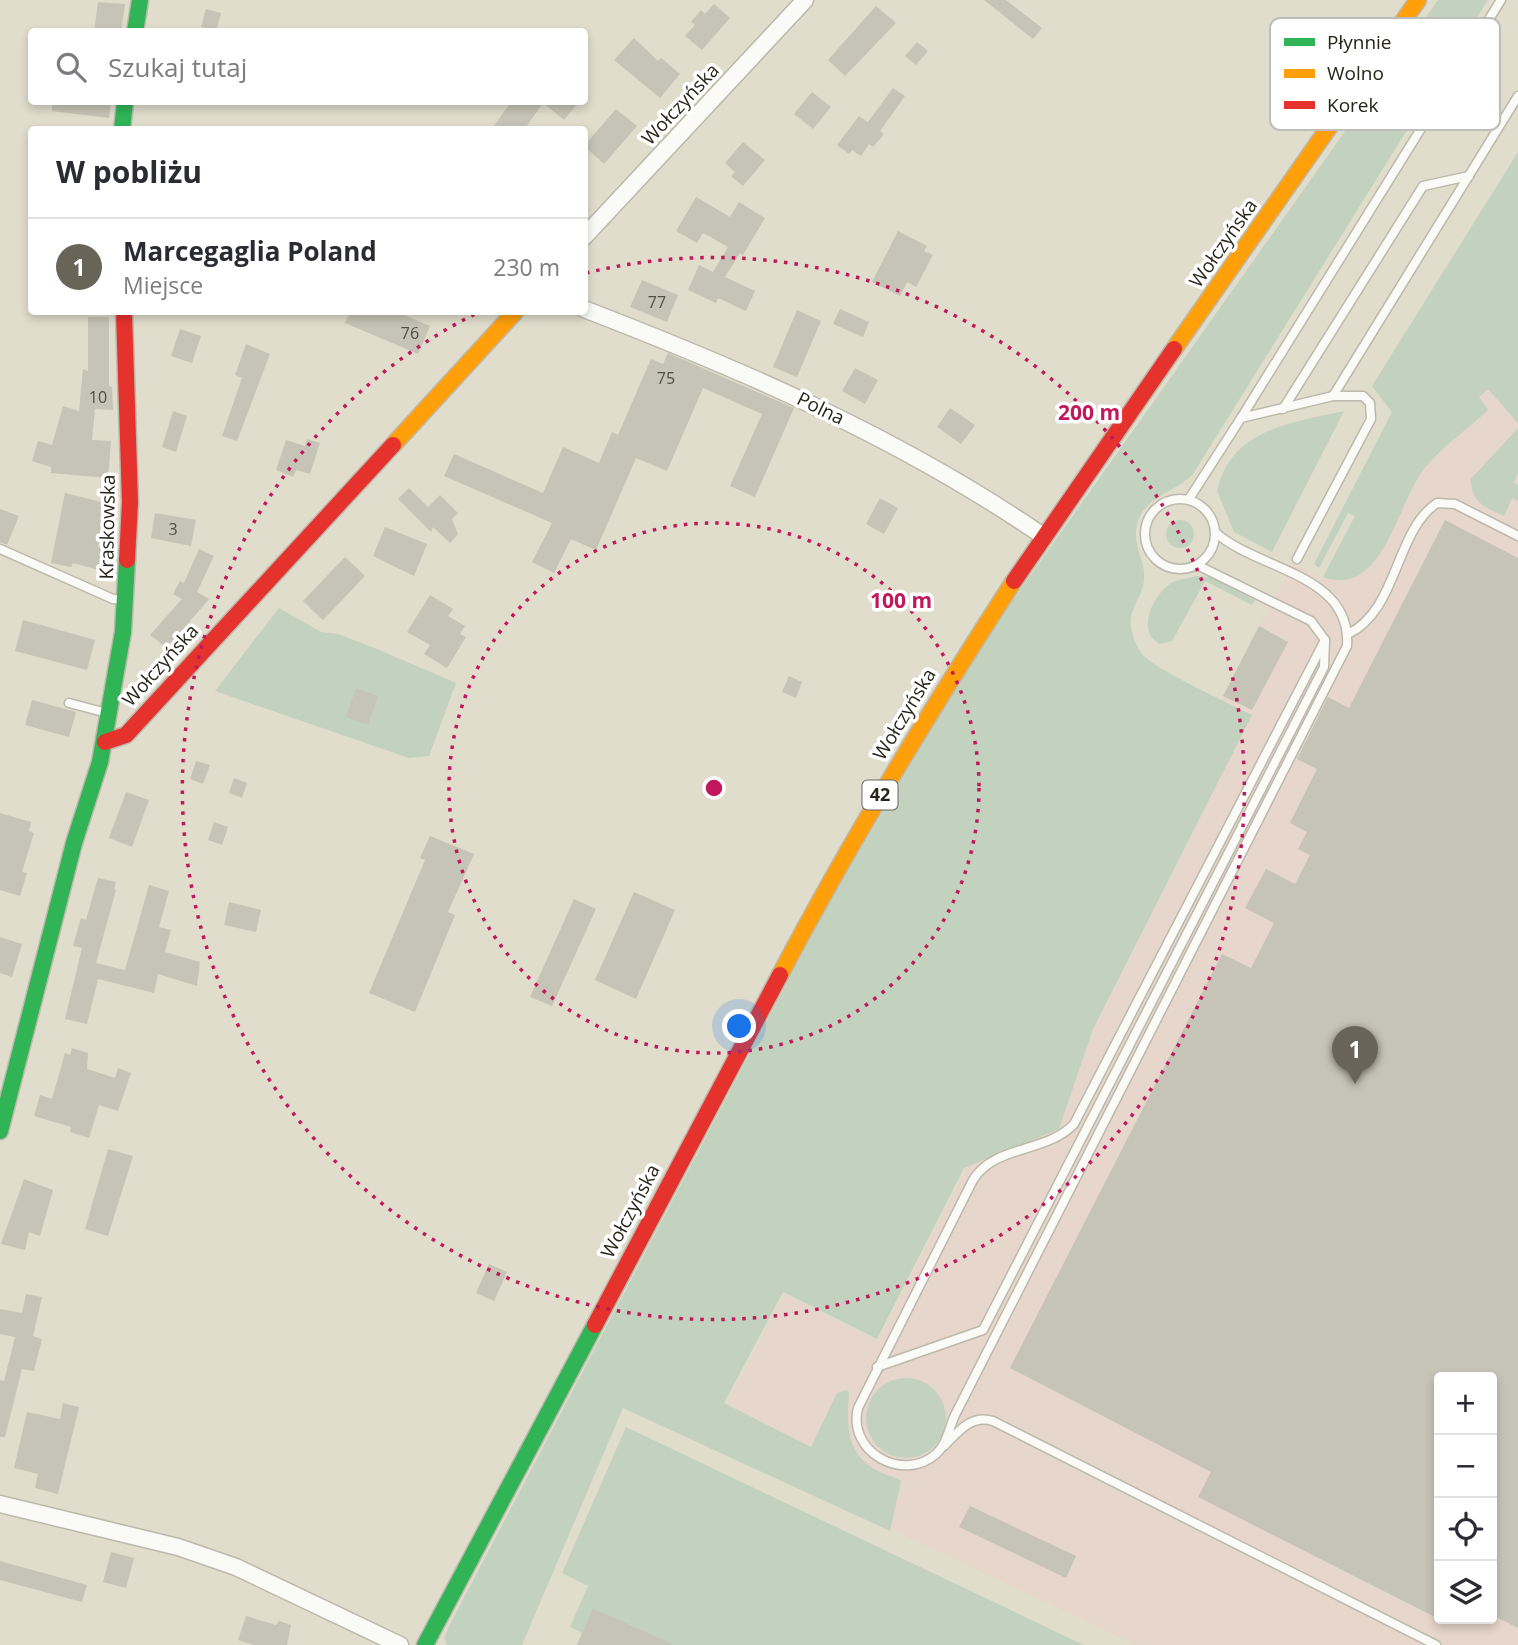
<!DOCTYPE html>
<html lang="pl">
<head>
<meta charset="utf-8">
<style>
  :root { --surface:#fff; --page:#f2f2f3; --text:#2b2b33; --muted:#7c7c81; --line:#e1e1e2; --accent:#686558 }
  body { margin:0; font-family:"Open Sans",sans-serif; background:var(--page); color:var(--text) }
  .controls { position:absolute; right:21px; bottom:21px; display:grid; overflow:hidden; border-radius:7px; box-shadow:0 4px 10px #0003 }
  .controls button { width:63px; height:63px; display:grid; place-items:center; padding:0; border:0; border-bottom:2px solid var(--line); background:var(--surface); color:var(--text); font:35px sans-serif }
  .you { position:absolute; left:740px; top:1027px; width:24px; height:24px; margin:-18px; border:5px solid #fff; border-radius:50%; background:#1a73e8; box-shadow:0 0 0 10px #1a73e833 }
  .badge { display:grid; place-items:center; width:46px; height:46px; border-radius:50%; background:var(--accent); color:#fff; font-size:23px; font-weight:700 }
  .pin { position:absolute; translate:-50% -58px; filter:drop-shadow(0 2px 4px #0008) }
  .pin::after { content:''; position:absolute; top:37px; width:24px; height:21px; background:inherit; clip-path:polygon(0 0,100% 0,50% 100%) }
  .list { margin:0; padding:0; list-style:none }
  h2 { display:flex; justify-content:space-between; align-items:center; height:91px; margin:0; padding:0 28px; font-size:30px }
  h2 small { font-size:23px; font-weight:400; color:var(--muted) }
  .list li { display:grid; grid-template-columns:46px 1fr auto; gap:21px; align-items:center; box-sizing:border-box; height:98px; padding:0 28px; border-top:2px solid var(--line) }
  .list b { display:block; font-size:26px; white-space:nowrap }
  .list p { margin:0; font-size:23px; white-space:nowrap; color:var(--muted) }
  .list em { font-size:23px; font-style:normal; color:var(--muted) }
  .icon { flex:none; width:38px; height:38px; fill:none; stroke:currentColor; stroke-width:2; stroke-linecap:round; stroke-linejoin:round }
  .map { position:relative; flex:none; width:1518px; height:1645px; overflow:hidden }
  .search { position:absolute; background:var(--surface); box-shadow:0 4px 10px #0003; left:28px; top:28px; width:560px; height:77px; display:flex; align-items:center; gap:18px; box-sizing:border-box; padding:0 24px; border-radius:7px; color:var(--muted); font-size:26px }
  .panel { position:absolute; background:var(--surface); box-shadow:0 4px 10px #0003; left:28px; top:126px; width:560px; height:189px; border-radius:7px }
  .map>svg:first-child { display:block }
</style>
</head>
<body>
<div class="map">
<svg width="1518" height="1645" viewBox="0 0 1518 1645">
  <rect width="100%" height="100%" fill="#e0ddcc"/>
  <path fill="#e6d6cb" fill-rule="evenodd" d="M1518,360v1285h-382l-429,-203 77,-148 94,47 291,-571 48,-60 76,-147 32,17 41,-80zM1439,1377h53v242h-53z"/>
  <g fill="#c3d1bf">
    <path d="M1438,0h50l-295,474c-21,21 -56,24 -57,59 -1,17 10,30 8,47 -1,17 -16,29 -13,46 1,10 6,22 12,29 15,16 86,48 109,60l-159,314 -34,100 -95,39 -87,171 -94,-47 -59,111 87,44 26,-54 9,-3 3,3c-2,31 -4,59 27,77 8,5 18,6 25,11l-11,50 -267,-123 -101,237h-75l-3,-7 5,-12 380,-723 148,-252z"/>
    <path d="M1518,152v271l-30,-34 -9,8 9,13c-20,19 -47,37 -64,59 -27,34 -41,130 -101,108l32,-61 -7,-3 -29,55 -5,-4 78,-152 -20,-26z"/>
    <path d="M1344,411l-72,141 -38,-20 -17,-41c14,-63 75,-68 127,-80z"/>
    <path d="M1518,428v45l-4,10 4,2v16l-6,-3 -8,18c-20,-8 -33,-15 -33,-37z"/>
    <circle cx="1180" cy="534" r="14"/>
    <path d="M1196,576l16,1 43,23 -3,5 -47,-24 -33,60 -12,3c-24,-12 -8,-48 10,-60 7,-5 18,-5 26,-8z"/>
    <polygon points="279,608 321,632 338,634 377,649 456,683 429,756 409,758 215,691"/>
    <circle cx="906" cy="1418" r="40"/>
    <polygon points="626,1427 1084,1645 577,1645 582,1633 570,1627 588,1586 562,1573"/>
  </g>
  <g fill="#c6c4b6">
    <polygon points="984,0 1006,0 1042,28 1033,39"/>
    <polygon points="98,2 125,4 121,32 94,32"/>
    <polygon points="714,4 730,18 702,50 685,36 695,25 691,22 697,15 701,10 705,14"/>
    <polygon points="876,6 896,23 845,76 828,60"/>
    <polygon points="206,9 221,13 216,31 201,27"/>
    <polygon points="634,38 658,61 661,58 680,74 660,98 614,60"/>
    <polygon points="917,42 928,51 916,65 905,56"/>
    <polygon points="893,88 905,96 880,131 884,134 873,147 869,144 861,156 852,150 849,154 837,145 859,116 868,122"/>
    <polygon points="812,92 831,107 813,129 794,114"/>
    <polygon points="52,102 111,102 109,118 52,111"/>
    <polygon points="511,102 579,102 564,120 543,103 524,130 491,130"/>
    <polygon points="616,109 637,126 604,164 584,146"/>
    <polygon points="743,142 765,160 743,186 731,176 735,172 725,163"/>
    <polygon points="696,197 730,217 739,202 765,218 743,255 740,253 725,277 755,291 746,311 718,298 716,303 688,290 699,265 713,272 728,247 703,233 697,243 676,231"/>
    <polygon points="898,231 927,246 924,251 933,255 916,287 907,282 900,296 872,282"/>
    <polygon points="642,280 678,295 667,322 630,307"/>
    <polygon points="840,309 869,322 863,337 833,324"/>
    <polygon points="797,310 821,321 797,377 773,367"/>
    <polygon points="350,312 397,312 430,326 418,354 345,323"/>
    <polygon points="88,317 109,317 109,386 112,387 113,410 95,409 92,440 111,441 108,478 51,473 51,467 32,461 38,441 52,445 63,406 79,411 83,369 88,371"/>
    <polygon points="180,329 201,336 192,363 171,356"/>
    <polygon points="246,344 270,354 237,441 222,436 242,378 235,375"/>
    <polygon points="668,353 794,408 755,497 730,486 762,414 703,388 667,471 636,458 596,550 571,539 554,573 532,562 552,523 444,476 454,454 543,493 563,447 599,463 612,432 618,435 651,359 663,364"/>
    <polygon points="855,368 878,380 865,404 842,391"/>
    <polygon points="950,408 975,425 961,444 937,427"/>
    <polygon points="173,411 187,416 176,452 162,447"/>
    <polygon points="307,439 320,443 310,474 296,470 293,477 276,470 286,440 305,446"/>
    <polygon points="409,488 428,507 440,495 458,513 452,519 458,534 450,543 433,527 431,532 398,499"/>
    <polygon points="65,493 109,504 98,547 111,550 106,572 73,563 71,567 51,563"/>
    <polygon points="880,498 898,508 884,534 866,524"/>
    <polygon points="0,509 19,516 7,545 0,542"/>
    <polygon points="155,513 196,520 191,546 151,538"/>
    <polygon points="1445,520 1518,558 1518,1628 1492,1615 1492,1377 1439,1377 1439,1619 1198,1497 1211,1472 1010,1368 1222,954 1251,968 1274,923 1245,908 1266,869 1295,884 1310,855 1298,849 1307,832 1290,823 1317,769 1297,759 1328,697 1349,708"/>
    <polygon points="385,527 427,544 414,576 373,556"/>
    <polygon points="199,549 214,556 197,592 209,599 167,648 150,635 182,599 173,594 180,581 184,583"/>
    <polygon points="345,557 365,576 323,620 303,601"/>
    <polygon points="430,595 453,609 448,616 465,626 460,634 466,637 447,668 424,654 430,645 407,632"/>
    <polygon points="23,620 95,640 87,670 15,651"/>
    <polygon points="1259,626 1288,642 1252,710 1223,696"/>
    <polygon points="789,676 802,682 796,698 782,692"/>
    <polygon points="356,688 378,696 368,725 346,717"/>
    <polygon points="32,700 76,712 69,737 25,725"/>
    <polygon points="196,761 210,765 203,784 190,779"/>
    <polygon points="234,778 247,783 242,798 229,793"/>
    <polygon points="126,792 149,800 132,847 109,838"/>
    <polygon points="0,813 31,822 29,831 34,833 22,872 27,873 20,896 0,890"/>
    <polygon points="214,822 228,827 222,845 208,840"/>
    <polygon points="430,836 474,854 448,912 455,915 415,1012 369,993 425,860 420,858"/>
    <polygon points="98,878 116,882 114,889 116,890 96,963 125,970 149,885 169,891 159,927 171,930 165,952 200,962 197,986 158,974 154,993 98,979 87,1024 65,1019 82,948 73,946 81,918 86,920"/>
    <polygon points="634,892 675,910 636,999 595,980"/>
    <polygon points="574,899 596,909 552,1006 530,997"/>
    <polygon points="229,902 261,910 256,932 224,925"/>
    <polygon points="0,937 22,944 12,977 0,973"/>
    <polygon points="72,1048 88,1053 87,1069 115,1078 118,1068 131,1073 118,1111 99,1105 89,1138 70,1132 71,1127 34,1116 40,1095 52,1099 65,1053 70,1055"/>
    <polygon points="108,1149 133,1156 108,1236 85,1229"/>
    <polygon points="24,1179 53,1190 40,1236 29,1232 25,1250 1,1244"/>
    <polygon points="489,1264 507,1272 494,1301 476,1293"/>
    <polygon points="26,1294 42,1297 33,1336 42,1339 34,1371 22,1369 5,1437 0,1437 0,1380 4,1381 15,1337 0,1334 0,1309 22,1313"/>
    <polygon points="63,1403 79,1407 58,1494 35,1488 38,1474 14,1468 27,1412 60,1419"/>
    <polygon points="970,1506 1076,1556 1066,1578 959,1527"/>
    <polygon points="111,1552 134,1558 126,1588 103,1582"/>
    <polygon points="0,1561 87,1585 82,1602 0,1580"/>
    <polygon points="593,1609 608,1615 674,1645 577,1645"/>
    <polygon points="246,1616 276,1625 279,1621 291,1625 287,1645 254,1645 238,1640"/>
  </g>
  <g fill="none" stroke-linecap="round" stroke-linejoin="round">
    <g stroke="#bcb9ac" stroke-width="11">
      <g id="lane">
        <polyline points="1333,396 1518,96"/>
        <polyline points="1283,409 1423,186 1469,176"/>
        <polyline points="1241,418 1501,0"/>
        <polyline points="1189,499 1241,418 1333,396 1363,396 1370,403 1371,419 1297,559"/>
        <circle cx="1180" cy="534" r="35"/>
        <path d="M1215,532c41,38 137,41 132,114l-392,769c-6,13 -8,29 -19,39 -33,29 -89,-2 -78,-46l115,-228c21,-35 74,-27 101,-56l251,-484"/>
        <polyline points="0,549 113,599 123,600"/>
        <path d="M1348,634c50,-24 47,-103 89,-131l18,1 63,32"/>
        <polyline points="69,703 107,713"/>
        <polyline points="877,1367 983,1330 1324,667 1325,640 1311,621 1197,565"/>
        <path d="M944,1446c14,-14 27,-32 49,-25l443,224"/>
      </g>
    </g>
    <g stroke="#bcb9ac" stroke-width="19">
      <g id="street">
        <polyline points="584,237 805,0"/>
        <path d="M584,309c161,62 316,129 459,227"/>
        <polyline points="0,1504 178,1547 236,1567 400,1645"/>
      </g>
    </g>
    <g stroke="#bcb9ac" stroke-width="19">
      <g id="fast">
        <polyline points="135,32 140,0"/>
        <polyline points="122,130 125,102"/>
        <polyline points="0,1131 74,843 100,762 123,632 127,560"/>
        <polyline points="425,1645 595,1325"/>
      </g>
    </g>
    <g stroke="#bcb9ac" stroke-width="19">
      <g id="slow">
        <polyline points="1174,349 1418,0"/>
        <polyline points="393,445 515,312"/>
        <path d="M780,975c71,-135 151,-266 234,-394"/>
      </g>
    </g>
    <g stroke="#bcb9ac" stroke-width="19">
      <g id="jam">
        <polyline points="124,312 130,502 127,560"/>
        <polyline points="1014,581 1174,349"/>
        <polyline points="105,742 126,735 393,445"/>
        <polyline points="595,1325 780,975"/>
      </g>
    </g>
    <use href="#lane" stroke="#fafaf7" stroke-width="8"/>
    <use href="#street" stroke="#fafaf7" stroke-width="16"/>
    <use href="#fast" stroke="#30b455" stroke-width="16"/>
    <use href="#slow" stroke="#ff9f0a" stroke-width="16"/>
    <use href="#jam" stroke="#e5322d" stroke-width="16"/>
  </g>
  <g fill="none" stroke="#c2185b" stroke-width="3.5" stroke-dasharray="3.5 7">
    <circle cx="714" cy="788" r="265"/>
    <path d="M586 273A531 531 0 1 1 477 313"/>
  </g>
  <g text-anchor="middle" stroke-width="7" stroke-linejoin="round" paint-order="stroke">
    <g font-size="16" fill="#504e42">
      <text x="657" y="308">77</text>
      <text x="410" y="339">76</text>
      <text x="666" y="384">75</text>
      <text x="98" y="403">10</text>
      <text x="173" y="535">3</text>
    </g>
    <rect fill="#fff" stroke="#68665e" stroke-width="2" x="862.5" y="780.5" width="35" height="29" rx="5"/>
    <g font-size="18" font-weight="bold" fill="#272419">
      <text x="880" y="801">42</text>
    </g>
    <g font-size="19" fill="#272419" stroke="#fff">
      <text transform="translate(680 104) rotate(-47)" y="7">Wołczyńska</text>
      <text transform="translate(1223 243) rotate(-55)" y="7">Wołczyńska</text>
      <text transform="translate(821 408) rotate(26)" y="7">Polna</text>
      <text transform="translate(107 527) rotate(-89)" y="7">Kraskowska</text>
      <text transform="translate(160 665) rotate(-48)" y="7">Wołczyńska</text>
      <text transform="translate(904 714) rotate(-59)" y="7">Wołczyńska</text>
      <text transform="translate(630 1211) rotate(-62)" y="7">Wołczyńska</text>
    </g>
  </g>
  <rect x="1270" y="18" width="230" height="112" rx="10" fill="#fff" stroke="#bebdba" stroke-width="2"/>
  <rect x="1284" y="38" width="31" height="8" fill="#30b455"/>
  <rect x="1284" y="69" width="31" height="9" fill="#ff9f0a"/>
  <rect x="1284" y="101" width="31" height="8" fill="#e5322d"/>
  <g font-size="19" fill="#272419">
    <text x="1327" y="49">Płynnie</text>
    <text x="1327" y="80">Wolno</text>
    <text x="1327" y="112">Korek</text>
  </g>
  <circle cx="714" cy="788" r="10" fill="#c2185b" stroke="#fff" stroke-width="3.5"/>
  <g font-size="21" text-anchor="middle" font-weight="bold" fill="#c2185b" stroke="#fff" stroke-width="7" stroke-linejoin="round" paint-order="stroke">
    <text x="1089" y="420">200 m</text>
    <text x="901" y="608">100 m</text>
  </g>
</svg>
<div class="controls">
<button>+</button>
<button>−</button>
<button><svg class="icon" aria-label="locate" viewBox="0 0 24 24"><circle cx="12" cy="12" r="6"/><path d="M12 2v4M12 18v4M2 12h4M18 12h4"/></svg></button>
<button><svg class="icon" aria-label="layers" viewBox="0 0 24 24"><path d="M12 4l9 5-9 5-9-5zM3 14l9 5 9-5"/></svg></button>
</div>
<div class="you"></div>
<div class="pin badge" style="left:1355px;top:1084px">1</div>
<div class="search"><svg class="icon" aria-label="search" viewBox="0 0 24 24"><circle cx="10" cy="10" r="6"/><path d="M15 15l6 6"/></svg>Szukaj tutaj</div>
<section class="panel">
<h2>W pobliżu<small></small></h2>
<ul class="list">
<li><span class="badge">1</span><div><b>Marcegaglia Poland</b><p>Miejsce</p></div><em>230 m</em></li>
</ul>
</section>
</div>
</body>
</html>
